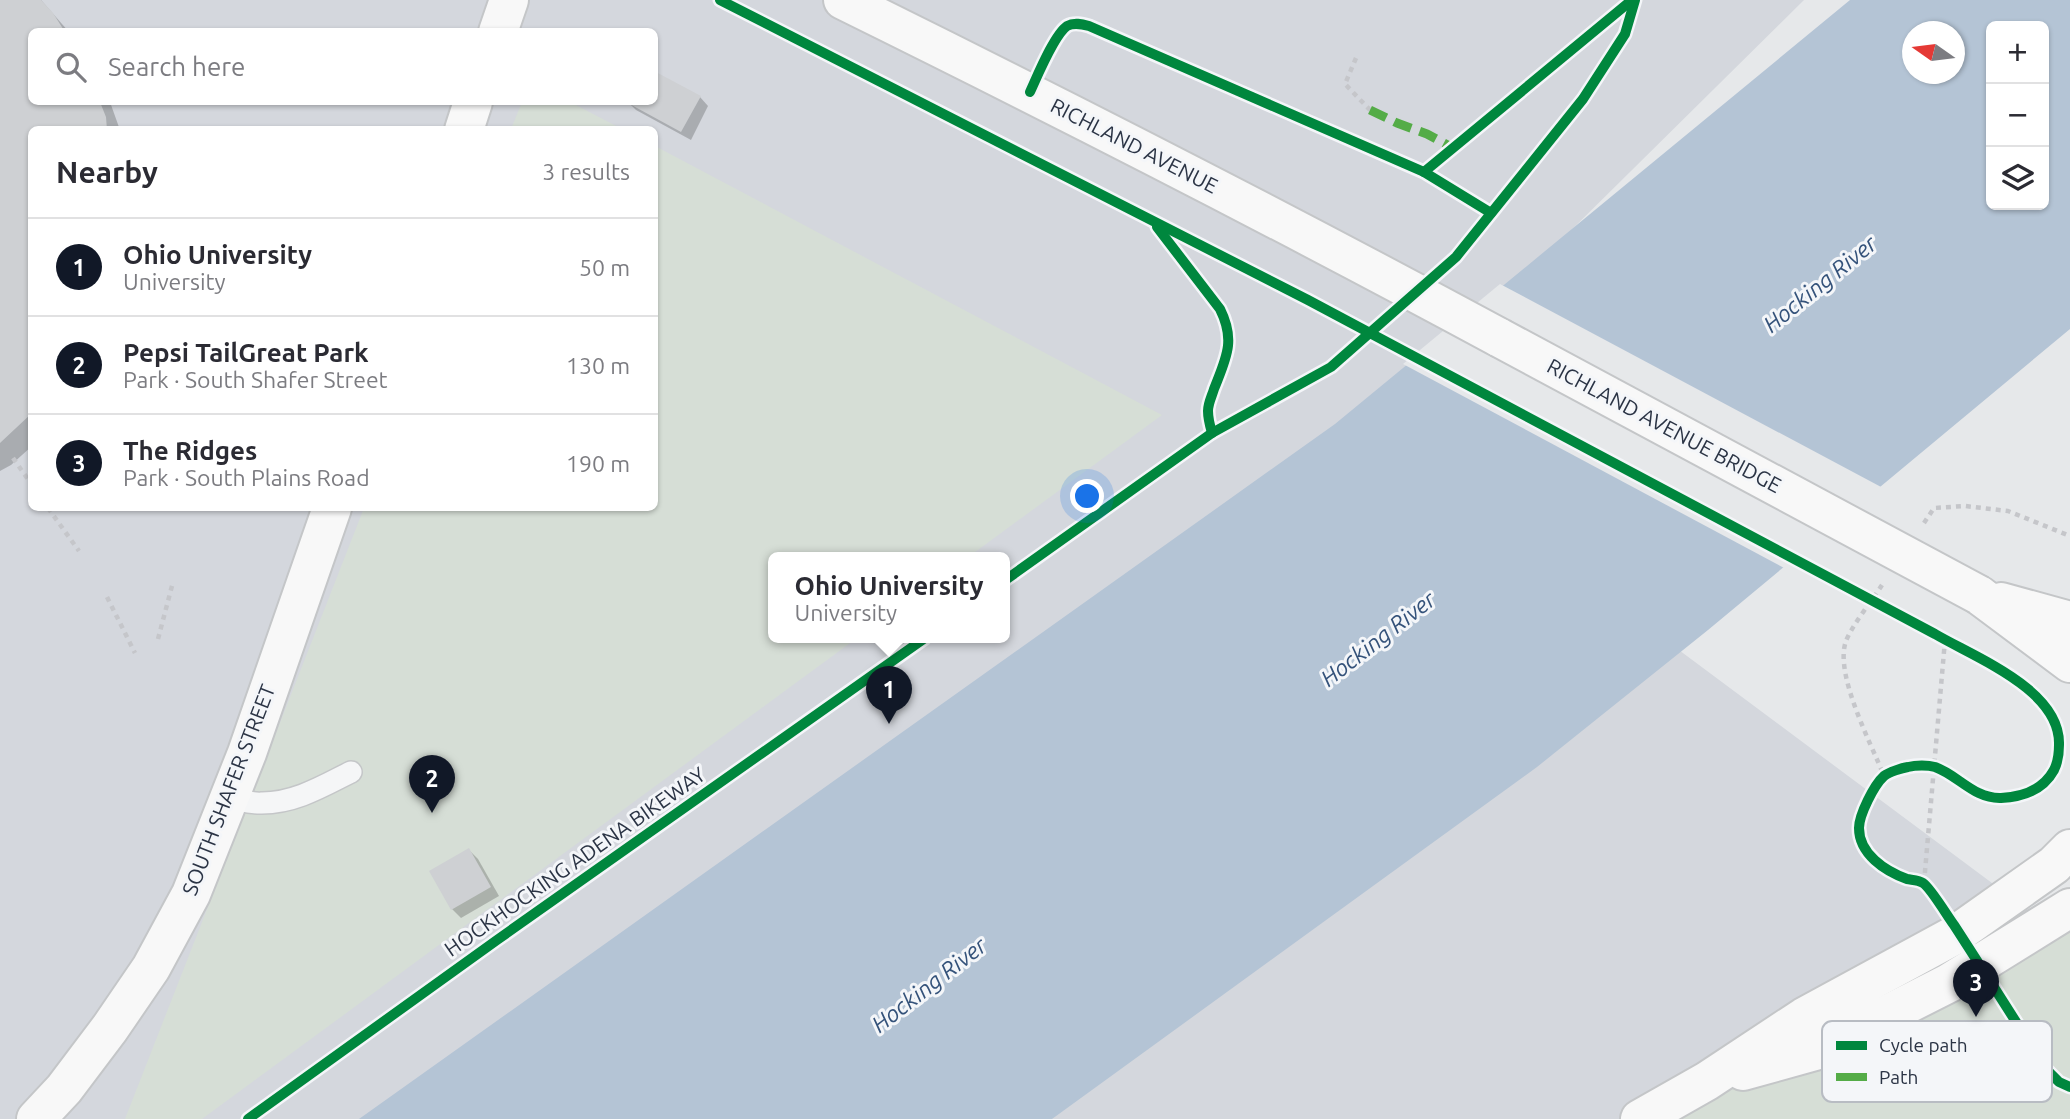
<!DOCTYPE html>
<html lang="en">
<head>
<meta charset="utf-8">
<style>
  :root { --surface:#fff; --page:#f7f7f7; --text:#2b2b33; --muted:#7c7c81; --line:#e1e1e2; --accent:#111827 }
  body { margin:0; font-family:Ubuntu,sans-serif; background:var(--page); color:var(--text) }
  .controls { position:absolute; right:21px; top:21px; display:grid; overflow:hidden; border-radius:10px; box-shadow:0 2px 5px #0004 }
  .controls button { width:63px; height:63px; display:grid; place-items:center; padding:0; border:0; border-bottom:2px solid var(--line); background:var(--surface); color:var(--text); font:35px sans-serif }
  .compass { position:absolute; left:1902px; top:21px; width:63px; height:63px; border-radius:50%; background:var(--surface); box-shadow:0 2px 5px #0004; rotate:284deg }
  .you { position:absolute; left:1088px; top:497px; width:24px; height:24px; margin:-18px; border:5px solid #fff; border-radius:50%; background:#1a73e8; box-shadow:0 0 0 10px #1a73e833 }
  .badge { display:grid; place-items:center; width:46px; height:46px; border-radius:50%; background:var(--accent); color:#fff; font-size:23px; font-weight:700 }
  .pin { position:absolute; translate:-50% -58px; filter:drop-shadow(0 2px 4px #0008) }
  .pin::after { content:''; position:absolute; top:37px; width:24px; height:21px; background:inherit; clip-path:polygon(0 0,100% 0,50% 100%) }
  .popup { position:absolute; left:768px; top:552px; width:242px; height:91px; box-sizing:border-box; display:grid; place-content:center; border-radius:10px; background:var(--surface); filter:drop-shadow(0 2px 5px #0005); font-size:23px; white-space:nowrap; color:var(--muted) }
  .popup b { font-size:26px; color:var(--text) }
  .popup::after { content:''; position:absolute; left:50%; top:100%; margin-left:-14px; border:14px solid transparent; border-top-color:var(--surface) }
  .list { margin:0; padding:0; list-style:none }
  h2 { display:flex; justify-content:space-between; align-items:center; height:91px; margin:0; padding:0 28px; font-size:30px }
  h2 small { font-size:23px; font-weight:400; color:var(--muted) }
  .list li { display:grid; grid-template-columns:46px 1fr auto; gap:21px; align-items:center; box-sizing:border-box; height:98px; padding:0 28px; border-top:2px solid var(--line) }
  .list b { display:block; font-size:26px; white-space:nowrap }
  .list p { margin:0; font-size:23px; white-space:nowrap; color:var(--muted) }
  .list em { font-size:23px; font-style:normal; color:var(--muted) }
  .icon { flex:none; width:38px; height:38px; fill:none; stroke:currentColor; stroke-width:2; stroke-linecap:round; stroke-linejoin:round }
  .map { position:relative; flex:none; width:2070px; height:1119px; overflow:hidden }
  .search { position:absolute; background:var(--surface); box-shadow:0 2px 5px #0004; left:28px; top:28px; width:630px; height:77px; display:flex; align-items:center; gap:18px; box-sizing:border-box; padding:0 24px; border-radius:10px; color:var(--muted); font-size:26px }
  .panel { position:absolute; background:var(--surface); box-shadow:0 2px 5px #0004; left:28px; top:126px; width:630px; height:385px; border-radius:10px }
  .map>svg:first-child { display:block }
</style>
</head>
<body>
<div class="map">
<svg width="2070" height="1119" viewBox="0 0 2070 1119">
  <rect width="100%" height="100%" fill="#e6e8ea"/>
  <path fill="#d4d7dd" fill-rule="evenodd" d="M0,0h1804l-429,424 695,517v178h-2070zM32,32h622v70h-622zM32,130h622v378h-622zM774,558h230v80h-230z"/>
  <g fill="#d6ded6">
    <polygon points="522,102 570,102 622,129 511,129"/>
    <polygon points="655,146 1162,415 967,558 774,558 774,638 857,638 202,1119 125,1119 364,508 654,508"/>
    <polygon points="2070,908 2070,1119 1640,1119"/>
  </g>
  <path fill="#b4c4d5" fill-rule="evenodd" d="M1850,0h220v329l-362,301 -171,137 -485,352h-693l976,-695zM1991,26h53v179h-53zM1912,32h42v42h-42z"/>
  <polygon fill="#e6e8ea" points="1500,284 1883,488 1786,569 1403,364"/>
  <g fill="#0003">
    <polygon points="0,0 41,0 69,32 32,32 32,102 110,102 120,130 32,130 32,446 11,465 0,471"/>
    <polygon points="700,97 708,106 691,140 636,110 628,102 654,102"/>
    <polygon points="469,850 478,859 499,896 461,918 452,909"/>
  </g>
  <g fill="#ced0d3">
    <polygon points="0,0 41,0 53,13 65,32 32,32 32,102 100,102 106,117 107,130 32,130 32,413 0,443"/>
    <polygon points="654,71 701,96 681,132 626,102 654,102"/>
    <polygon points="469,848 491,887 451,910 429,871"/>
  </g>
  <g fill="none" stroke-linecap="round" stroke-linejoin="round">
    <g stroke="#c4c6c8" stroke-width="24">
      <path id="lane" d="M229,798c11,2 23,6 33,5 33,0 61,-17 89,-31"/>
    </g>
    <g stroke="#c4c6c8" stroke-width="42">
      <g id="secondary">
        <path d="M843,0c221,109 440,221 657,338"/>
        <polyline points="498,32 509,0"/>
        <polyline points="464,130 473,102"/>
        <polyline points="1979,595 2070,663"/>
        <polyline points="2001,602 2070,621"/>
        <polyline points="1743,1071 1815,1051 1949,983 2070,908"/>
        <polyline points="36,1119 64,1089 110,1028 151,968 191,894 247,753 332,508"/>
        <polyline points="1640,1119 1707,1081 1804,1017 1955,935 2054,865 2070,849"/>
      </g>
    </g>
    <g stroke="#c5c6ca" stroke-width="4.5" stroke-dasharray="5 5" stroke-linecap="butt">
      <polyline points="1356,58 1345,84 1370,110"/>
      <polyline points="13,458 32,485"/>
      <polyline points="48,508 79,551"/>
      <polyline points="1924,523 1934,508 1965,506 2008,511 2070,536"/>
      <path d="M1882,585c-9,14 -31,42 -36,56 -12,33 25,102 38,135"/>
      <polyline points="107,597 135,653"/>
      <polyline points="158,639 173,582"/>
      <polyline points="1924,883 1945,640"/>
    </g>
    <use href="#lane" stroke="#f5f6f7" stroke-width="21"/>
    <use href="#secondary" stroke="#f8f8f8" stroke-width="38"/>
    <g stroke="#c4c6c8" stroke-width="42" stroke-linecap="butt">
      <polyline id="secondary-bridge" points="1500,338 1979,595"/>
    </g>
    <use href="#secondary-bridge" stroke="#f8f8f8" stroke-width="38"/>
    <polyline stroke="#54ac47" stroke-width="9" stroke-dasharray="18 9" stroke-linecap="butt" points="1370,110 1397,123 1427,134 1453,148"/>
    <g stroke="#f4f6f9" stroke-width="15">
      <g id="cycleway">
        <path d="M720,0l588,300 627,334c41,24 126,56 124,111 0,9 -1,17 -5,25 -11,20 -31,27 -53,28 -27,1 -43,-23 -66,-31 -7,-2 -19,-2 -27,0 -6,1 -19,5 -24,9 -10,9 -25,39 -25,52 0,26 26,43 48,51 5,1 12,1 16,4 7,4 25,34 31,42 31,48 61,95 91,143l14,14 11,5"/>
        <path d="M1030,92c7,-15 24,-57 37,-66 7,-4 15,-2 22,0l335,146 67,41"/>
        <polyline points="1424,172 1632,0"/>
        <path d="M1157,227l63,82c16,32 6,49 -6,80 -2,7 -6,14 -6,22 0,7 2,15 4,22"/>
        <polyline points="1004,581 1212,433 1331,367 1456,257 1583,99 1625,34 1635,0"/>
        <polyline points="248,1119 497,940 925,638"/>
      </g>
    </g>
    <use href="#cycleway" stroke="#00873e" stroke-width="10"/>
  </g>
  <g text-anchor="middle" stroke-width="6" stroke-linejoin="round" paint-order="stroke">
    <g font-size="21" fill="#2b3445" stroke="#f4f6f9">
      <text transform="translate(1134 146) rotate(27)" y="7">RICHLAND AVENUE</text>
      <text transform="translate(1664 426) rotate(28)" y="7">RICHLAND AVENUE BRIDGE</text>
      <text transform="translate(229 790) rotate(-69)" y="7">SOUTH SHAFER STREET</text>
      <text transform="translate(575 862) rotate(-35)" y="7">HOCKHOCKING ADENA BIKEWAY</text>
    </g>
    <g font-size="23" font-style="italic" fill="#34527a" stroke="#f4f6f9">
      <text transform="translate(1820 284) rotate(-39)" y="8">Hocking River</text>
      <text transform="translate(1378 639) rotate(-38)" y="8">Hocking River</text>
      <text transform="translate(929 985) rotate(-38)" y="8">Hocking River</text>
    </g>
  </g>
  <rect x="1822" y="1021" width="230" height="81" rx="10" fill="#f4f6f9" stroke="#b8bcc3" stroke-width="2"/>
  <rect x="1836" y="1041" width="31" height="9" fill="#00873e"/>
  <rect x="1836" y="1073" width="31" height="8" fill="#54ac47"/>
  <g font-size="19" fill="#2b3445">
    <text x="1879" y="1052">Cycle path</text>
    <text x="1879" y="1084">Path</text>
  </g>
</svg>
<div class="controls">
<button>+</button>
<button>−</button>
<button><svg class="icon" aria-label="layers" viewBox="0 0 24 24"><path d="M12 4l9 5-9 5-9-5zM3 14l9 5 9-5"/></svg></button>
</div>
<svg class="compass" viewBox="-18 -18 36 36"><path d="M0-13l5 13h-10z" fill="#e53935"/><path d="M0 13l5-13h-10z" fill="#7c7c81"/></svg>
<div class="you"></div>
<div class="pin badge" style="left:889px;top:724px">1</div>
<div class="popup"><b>Ohio University</b>University</div>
<div class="pin badge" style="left:432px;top:813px">2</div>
<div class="pin badge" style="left:1976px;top:1017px">3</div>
<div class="search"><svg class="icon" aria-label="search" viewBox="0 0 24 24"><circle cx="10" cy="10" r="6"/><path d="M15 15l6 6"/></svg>Search here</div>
<section class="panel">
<h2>Nearby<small>3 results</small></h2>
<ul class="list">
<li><span class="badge">1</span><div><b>Ohio University</b><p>University</p></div><em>50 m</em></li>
<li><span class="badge">2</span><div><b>Pepsi TailGreat Park</b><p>Park · South Shafer Street</p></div><em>130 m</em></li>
<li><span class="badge">3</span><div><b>The Ridges</b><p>Park · South Plains Road</p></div><em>190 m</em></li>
</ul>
</section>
</div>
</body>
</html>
